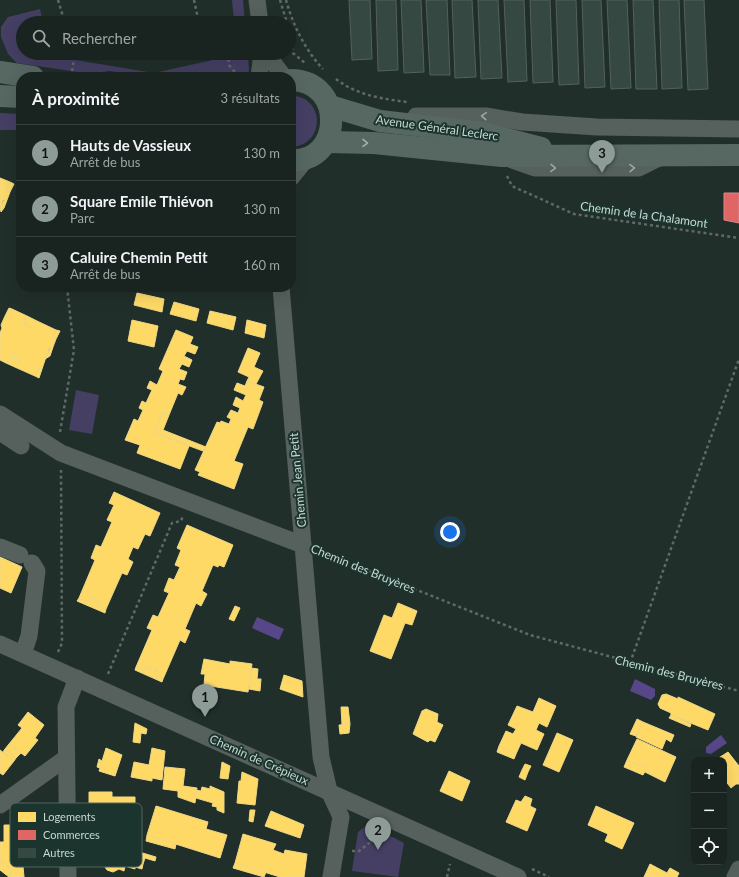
<!DOCTYPE html>
<html lang="fr">
<head>
<meta charset="utf-8">
<style>
  :root { --surface:#192320; --page:#262f2d; --text:#f1f3f6; --muted:#9fa4a5; --line:#37403e; --accent:#8e9c98 }
  body { margin:0; font-family:Lato,sans-serif; background:var(--page); color:var(--text) }
  .controls { position:absolute; right:12px; bottom:12px; display:grid; overflow:hidden; border-radius:8px; box-shadow:0 4px 16px #0002 }
  .controls button { width:36px; height:36px; display:grid; place-items:center; padding:0; border:0; border-bottom:1px solid var(--line); background:var(--surface); color:var(--text); font:20px sans-serif }
  .you { position:absolute; left:450px; top:532px; width:14px; height:14px; margin:-10px; border:3px solid #fff; border-radius:50%; background:#1a73e8; box-shadow:0 0 0 6px #1a73e833 }
  .badge { display:grid; place-items:center; width:26px; height:26px; border-radius:50%; background:var(--accent); color:#111; font-size:13px; font-weight:700 }
  .pin { position:absolute; translate:-50% -33px; filter:drop-shadow(0 1px 2px #0008) }
  .pin::after { content:''; position:absolute; top:21px; width:14px; height:12px; background:inherit; clip-path:polygon(0 0,100% 0,50% 100%) }
  .list { margin:0; padding:0; list-style:none }
  h2 { display:flex; justify-content:space-between; align-items:center; height:52px; margin:0; padding:0 16px; font-size:17px }
  h2 small { font-size:13px; font-weight:400; color:var(--muted) }
  .list li { display:grid; grid-template-columns:26px 1fr auto; gap:12px; align-items:center; box-sizing:border-box; height:56px; padding:0 16px; border-top:1px solid var(--line) }
  .list b { display:block; font-size:15px; white-space:nowrap }
  .list p { margin:0; font-size:13px; white-space:nowrap; color:var(--muted) }
  .list em { font-size:13px; font-style:normal; color:var(--muted) }
  .icon { flex:none; width:22px; height:22px; fill:none; stroke:currentColor; stroke-width:2; stroke-linecap:round; stroke-linejoin:round }
  .map { position:relative; flex:none; width:739px; height:877px; overflow:hidden }
  .search { position:absolute; background:var(--surface); box-shadow:0 4px 16px #0002; left:16px; top:16px; width:280px; height:44px; display:flex; align-items:center; gap:10px; box-sizing:border-box; padding:0 14px; border-radius:22px; color:var(--muted); font-size:15px }
  .panel { position:absolute; background:var(--surface); box-shadow:0 4px 16px #0002; left:16px; top:72px; width:280px; height:220px; border-radius:16px }
  .map>svg:first-child { display:block }
</style>
</head>
<body>
<div class="map">
<svg width="739" height="877" viewBox="0 0 739 877">
  <rect width="100%" height="100%" fill="#212f2b"/>
  <g fill="#453f64">
    <polygon points="232,0 243,0 245,23 222,23 222,22 234,20"/>
    <polygon points="40,9 43,23 23,23 23,53 50,53 51,56 154,73 226,57 225,53 248,53 249,71 243,77 153,77 109,71 91,74 17,63 8,54 1,37 1,27 8,17"/>
    <path d="M291,96c33,-1 36,49 0,51z"/>
    <polygon points="0,113 21,114 21,130 0,130"/>
    <polygon points="76,390 99,395 92,434 69,430"/>
    <polygon points="366,826 373,827 404,843 398,877 352,871 358,832"/>
  </g>
  <g fill="#574789">
    <polygon points="257,617 284,629 279,640 252,628"/>
    <polygon points="635,679 655,689 655,696 651,700 630,691"/>
    <polygon points="721,735 727,743 711,754 706,753 706,747"/>
  </g>
  <g fill="#ffd966" stroke="#eed886">
    <polygon points="0,178 10,182 6,190 10,192 7,200 3,200 0,207"/>
    <polygon points="10,182 14,184 10,192 6,190"/>
    <polygon points="5,199 7,200 4,208 1,212 0,207"/>
    <polygon points="137,293 164,299 162,312 134,305"/>
    <polygon points="174,302 199,309 196,321 170,314"/>
    <polygon points="9,308 12,309 8,318 5,316"/>
    <polygon points="12,309 27,316 24,321 25,325 32,328 37,321 56,330 52,337 56,339 53,347 49,348 42,369 39,368 35,376 17,368 19,359 13,356 6,363 0,360 0,333 2,328 1,325 5,316 8,318"/>
    <polygon points="210,311 236,317 233,330 207,323"/>
    <polygon points="27,316 37,321 35,326 32,328 25,325 24,321"/>
    <polygon points="132,320 158,326 154,347 128,341"/>
    <polygon points="247,320 266,325 264,338 245,333"/>
    <polygon points="56,330 60,331 56,339 52,337"/>
    <polygon points="176,330 193,337 190,344 198,347 195,354 187,351 184,356 192,360 189,367 182,364 179,369 187,372 184,380 180,379 178,384 186,387 182,395 178,393 169,415 163,412 155,433 189,446 180,469 137,453 140,445 125,440 134,419 138,421 143,410 139,408 142,401 146,403 152,390 147,388 150,381 157,385 163,371 159,369"/>
    <polygon points="51,346 53,347 50,356 45,359"/>
    <polygon points="248,348 260,353 254,367 263,371 256,384 247,381 249,377 238,372"/>
    <polygon points="13,356 19,359 17,368 6,363"/>
    <polygon points="39,368 42,369 39,378 35,376"/>
    <polygon points="247,381 264,387 259,400 263,402 253,429 248,427 234,461 243,464 234,489 198,475 200,472 195,470 217,422 220,423 221,421 229,424 231,419 227,417 231,410 238,413 240,408 233,405 236,397 243,401 246,395 234,390 237,383 245,386"/>
    <polygon points="163,412 169,415 163,430 206,447 203,451 155,433"/>
    <polygon points="114,492 160,513 150,536 145,534 138,549 133,547 128,559 133,562 127,575 122,573 106,609 97,606 99,601 90,597 88,602 79,598 95,560 91,558 96,545 101,547 112,522 107,520 114,505 109,503"/>
    <polygon points="187,525 233,545 224,567 219,565 218,567 213,565 202,591 207,594 201,606 196,603 185,629 190,631 185,643 180,640 163,679 154,675 157,670 147,666 145,671 136,667 152,630 147,628 153,615 158,617 169,593 164,591 169,578 174,580 180,567 175,565 181,550 177,548"/>
    <polygon points="0,557 22,567 11,593 0,588"/>
    <polygon points="90,597 99,601 97,606 106,609 105,613 77,601 79,598 88,602"/>
    <polygon points="398,603 417,611 412,625 405,623 391,659 370,651 384,615 392,618"/>
    <polygon points="235,606 240,608 234,621 229,619"/>
    <polygon points="204,659 230,664 230,661 252,664 248,692 204,685 205,674 201,674"/>
    <polygon points="147,666 157,670 154,675 163,679 162,682 135,670 136,667 145,671"/>
    <polygon points="251,668 258,669 257,679 261,679 260,691 249,689"/>
    <polygon points="284,675 302,681 303,697 280,689"/>
    <polygon points="666,694 678,699 678,697 715,714 708,730 671,715 671,713 660,708 658,704 662,695"/>
    <polygon points="539,698 556,706 547,727 539,723 536,730 544,734 537,750 521,743 516,754 499,746 506,731 513,734 516,729 508,725 517,706 533,712"/>
    <polygon points="341,707 348,707 350,724 342,725"/>
    <polygon points="426,709 438,714 437,722 443,725 435,742 430,740 428,742 413,734 422,711"/>
    <polygon points="28,712 44,725 35,738 38,740 25,756 9,744 22,728 18,725"/>
    <polygon points="671,715 691,724 690,727 669,718"/>
    <polygon points="637,719 643,722 636,736 630,734"/>
    <polygon points="643,722 674,735 671,742 666,739 662,749 636,737"/>
    <polygon points="135,723 147,729 146,734 141,733 140,743 133,742"/>
    <polygon points="350,724 349,733 340,734 339,725"/>
    <polygon points="557,733 573,740 559,772 543,765"/>
    <polygon points="637,739 676,757 665,782 645,772 647,768 627,760"/>
    <polygon points="9,744 21,753 16,758 5,749"/>
    <polygon points="499,746 516,754 514,759 497,752"/>
    <polygon points="106,748 122,755 115,776 99,771"/>
    <polygon points="152,748 165,751 162,780 152,778 152,781 131,777 134,762 149,765"/>
    <polygon points="5,749 16,758 14,761 3,752"/>
    <polygon points="0,750 14,761 3,775 0,773"/>
    <polygon points="728,752 739,766 739,784 736,784 731,788 724,779 724,760 717,759"/>
    <polygon points="99,759 102,761 100,768 97,767"/>
    <polygon points="627,760 647,768 643,775 624,767"/>
    <polygon points="222,762 230,766 228,779 220,778"/>
    <polygon points="525,764 531,766 528,772 522,770"/>
    <polygon points="165,767 185,769 183,786 197,788 195,803 178,797 178,791 163,789"/>
    <polygon points="522,770 528,772 525,780 519,777"/>
    <polygon points="449,771 470,781 462,801 440,791"/>
    <polygon points="242,772 258,779 255,805 237,803 239,781 241,781"/>
    <polygon points="210,786 224,792 224,813 217,810 217,807 212,806 213,803 196,798 196,790 201,791 202,787 210,789"/>
    <polygon points="89,792 112,792 112,797 135,797 135,829 112,830 112,823 89,823"/>
    <polygon points="525,796 532,799 530,806 536,809 527,831 506,822 516,800 521,802"/>
    <polygon points="156,806 208,822 206,829 227,835 220,858 147,835"/>
    <polygon points="596,806 634,823 622,849 605,841 608,834 588,825"/>
    <polygon points="250,810 255,810 253,822 249,821"/>
    <polygon points="271,811 304,825 300,838 265,826"/>
    <polygon points="4,825 23,825 23,839 16,840 17,846 21,845 24,877 9,877 12,870 0,860 0,842 4,842"/>
    <polygon points="243,834 276,844 273,850 284,854 285,850 307,854 304,877 280,877 235,863"/>
    <polygon points="147,835 176,844 175,849 146,841"/>
    <polygon points="109,843 156,857 155,861 145,858 143,864 136,862 135,869 125,866 124,871 119,869 113,872 107,870 103,864"/>
    <polygon points="0,860 12,870 9,877 0,870"/>
    <polygon points="136,862 143,864 142,869 135,867"/>
    <polygon points="235,863 266,872 264,877 233,868"/>
    <polygon points="650,864 667,873 670,868 679,873 677,877 644,877"/>
  </g>
  <polygon fill="#e06666" stroke="#d98886" points="724,193 739,193 739,223 724,220"/>
  <g fill="#354842" stroke="#54605c">
    <polygon points="349,0 370,0 372,59 352,60"/>
    <polygon points="376,0 396,0 398,70 378,71"/>
    <polygon points="401,0 421,0 424,72 404,73"/>
    <polygon points="426,0 447,0 450,75 430,75"/>
    <polygon points="452,0 472,0 476,77 455,78"/>
    <polygon points="478,0 498,0 502,78 481,79"/>
    <polygon points="504,0 524,0 527,81 508,82"/>
    <polygon points="530,0 550,0 553,82 533,83"/>
    <polygon points="556,0 576,0 579,84 559,85"/>
    <polygon points="582,0 601,0 605,87 585,88"/>
    <polygon points="607,0 627,0 631,88 611,89"/>
    <polygon points="633,0 653,0 657,89 636,89"/>
    <polygon points="659,0 679,0 682,88 662,89"/>
    <polygon points="684,0 704,0 708,89 688,90"/>
    <polygon points="115,73 134,76 134,77 114,77"/>
  </g>
  <g fill="none" stroke-linecap="round" stroke-linejoin="round">
    <g stroke="#5f6966" stroke-width="2.5" stroke-dasharray="3 3" stroke-linecap="butt">
      <polyline points="58,0 65,23"/>
      <polyline points="194,0 199,23"/>
      <polyline points="280,0 287,23"/>
      <path d="M286,0c7,25 19,50 37,69"/>
      <polyline points="289,29 293,53 305,63"/>
      <polyline points="228,53 229,65 239,77"/>
      <polyline points="71,77 75,53"/>
      <path d="M336,79c20,16 47,20 71,23"/>
      <polyline points="507,176 512,186 574,214 739,238"/>
      <polyline points="60,432 74,350 67,287"/>
      <polyline points="319,551 530,635 739,691"/>
      <polyline points="58,652 62,643 61,470"/>
      <polyline points="630,663 739,359"/>
      <polyline points="108,674 172,523 181,521 183,516"/>
      <polyline points="352,851 359,851 382,833"/>
      <polyline points="532,869 549,877"/>
      <polyline points="447,877 450,864"/>
    </g>
    <g stroke="#56605d" stroke-width="17">
      <polyline points="257,0 260,23"/>
      <polyline points="266,53 284,77"/>
      <polyline points="259,77 262,53"/>
      <polyline points="416,116 486,116 522,122 597,127 739,129"/>
      <polyline points="512,160 535,168 639,168 661,157"/>
      <polyline points="291,178 307,158"/>
      <polyline points="281,287 321,757 329,791 341,817 331,877"/>
      <polyline points="0,414 61,453 303,545"/>
      <polyline points="0,432 21,446"/>
      <polyline points="0,547 20,555"/>
      <polyline points="0,644 518,877"/>
      <polyline points="23,654 29,636 37,571 32,563"/>
      <polyline points="0,805 66,758"/>
      <polyline points="68,877 66,707 77,678"/>
      <polyline points="735,877 739,869"/>
    </g>
    <g stroke="#576863" stroke-width="22">
      <polyline points="0,72 33,77"/>
      <path d="M291,80c56,1 51,84 0,80"/>
      <polyline points="0,96 21,97"/>
      <polyline points="330,106 380,121 483,133 541,148"/>
      <polyline points="326,142 374,143 502,156 739,155"/>
    </g>
  </g>
  <defs><path id="oneway-chevron" d="M-2-3.5L2.5 0L-2 3.5" fill="none" stroke-width="1.6" stroke-linecap="round" stroke-linejoin="round"/></defs>
  <g stroke="#9aa7a3">
    <use href="#oneway-chevron" transform="translate(484 116) rotate(-176)"/>
    <use href="#oneway-chevron" transform="translate(553 168) rotate(1)"/>
    <use href="#oneway-chevron" transform="translate(632 168) rotate(-2)"/>
  </g>
  <use stroke="#a0b0ab" href="#oneway-chevron" transform="translate(365 143) rotate(1)"/>
  <g text-anchor="middle" stroke-width="4" stroke-linejoin="round" paint-order="stroke">
    <g font-size="12" fill="#c8d7d2" stroke="#1b352e">
      <text transform="translate(437 128) rotate(8)" y="4">Avenue Général Leclerc</text>
      <text transform="translate(644 215) rotate(8)" y="4">Chemin de la Chalamont</text>
      <text transform="translate(298 480) rotate(-95)" y="4">Chemin Jean Petit</text>
      <text transform="translate(363 569) rotate(22)" y="4">Chemin des Bruyères</text>
      <text transform="translate(669 673) rotate(14)" y="4">Chemin des Bruyères</text>
      <text transform="translate(259 760) rotate(24)" y="4">Chemin de Crépieux</text>
    </g>
  </g>
  <rect x="10" y="803" width="132" height="64" rx="6" fill="#1b352e" stroke="#4f665f" stroke-width="1"/>
  <rect x="18" y="812" width="18" height="10" fill="#ffd966"/>
  <rect x="18" y="830" width="18" height="10" fill="#e06666"/>
  <rect x="18" y="848" width="18" height="10" fill="#354842"/>
  <g font-size="11" fill="#c8d7d2">
    <text x="43" y="821">Logements</text>
    <text x="43" y="839">Commerces</text>
    <text x="43" y="857">Autres</text>
  </g>
</svg>
<div class="controls">
<button>+</button>
<button>−</button>
<button><svg class="icon" aria-label="locate" viewBox="0 0 24 24"><circle cx="12" cy="12" r="6"/><path d="M12 2v4M12 18v4M2 12h4M18 12h4"/></svg></button>
</div>
<div class="you"></div>
<div class="pin badge" style="left:205px;top:717px">1</div>
<div class="pin badge" style="left:378px;top:850px">2</div>
<div class="pin badge" style="left:602px;top:173px">3</div>
<div class="search"><svg class="icon" aria-label="search" viewBox="0 0 24 24"><circle cx="10" cy="10" r="6"/><path d="M15 15l6 6"/></svg>Rechercher</div>
<section class="panel">
<h2>À proximité<small>3 résultats</small></h2>
<ul class="list">
<li><span class="badge">1</span><div><b>Hauts de Vassieux</b><p>Arrêt de bus</p></div><em>130 m</em></li>
<li><span class="badge">2</span><div><b>Square Emile Thiévon</b><p>Parc</p></div><em>130 m</em></li>
<li><span class="badge">3</span><div><b>Caluire Chemin Petit</b><p>Arrêt de bus</p></div><em>160 m</em></li>
</ul>
</section>
</div>
</body>
</html>
